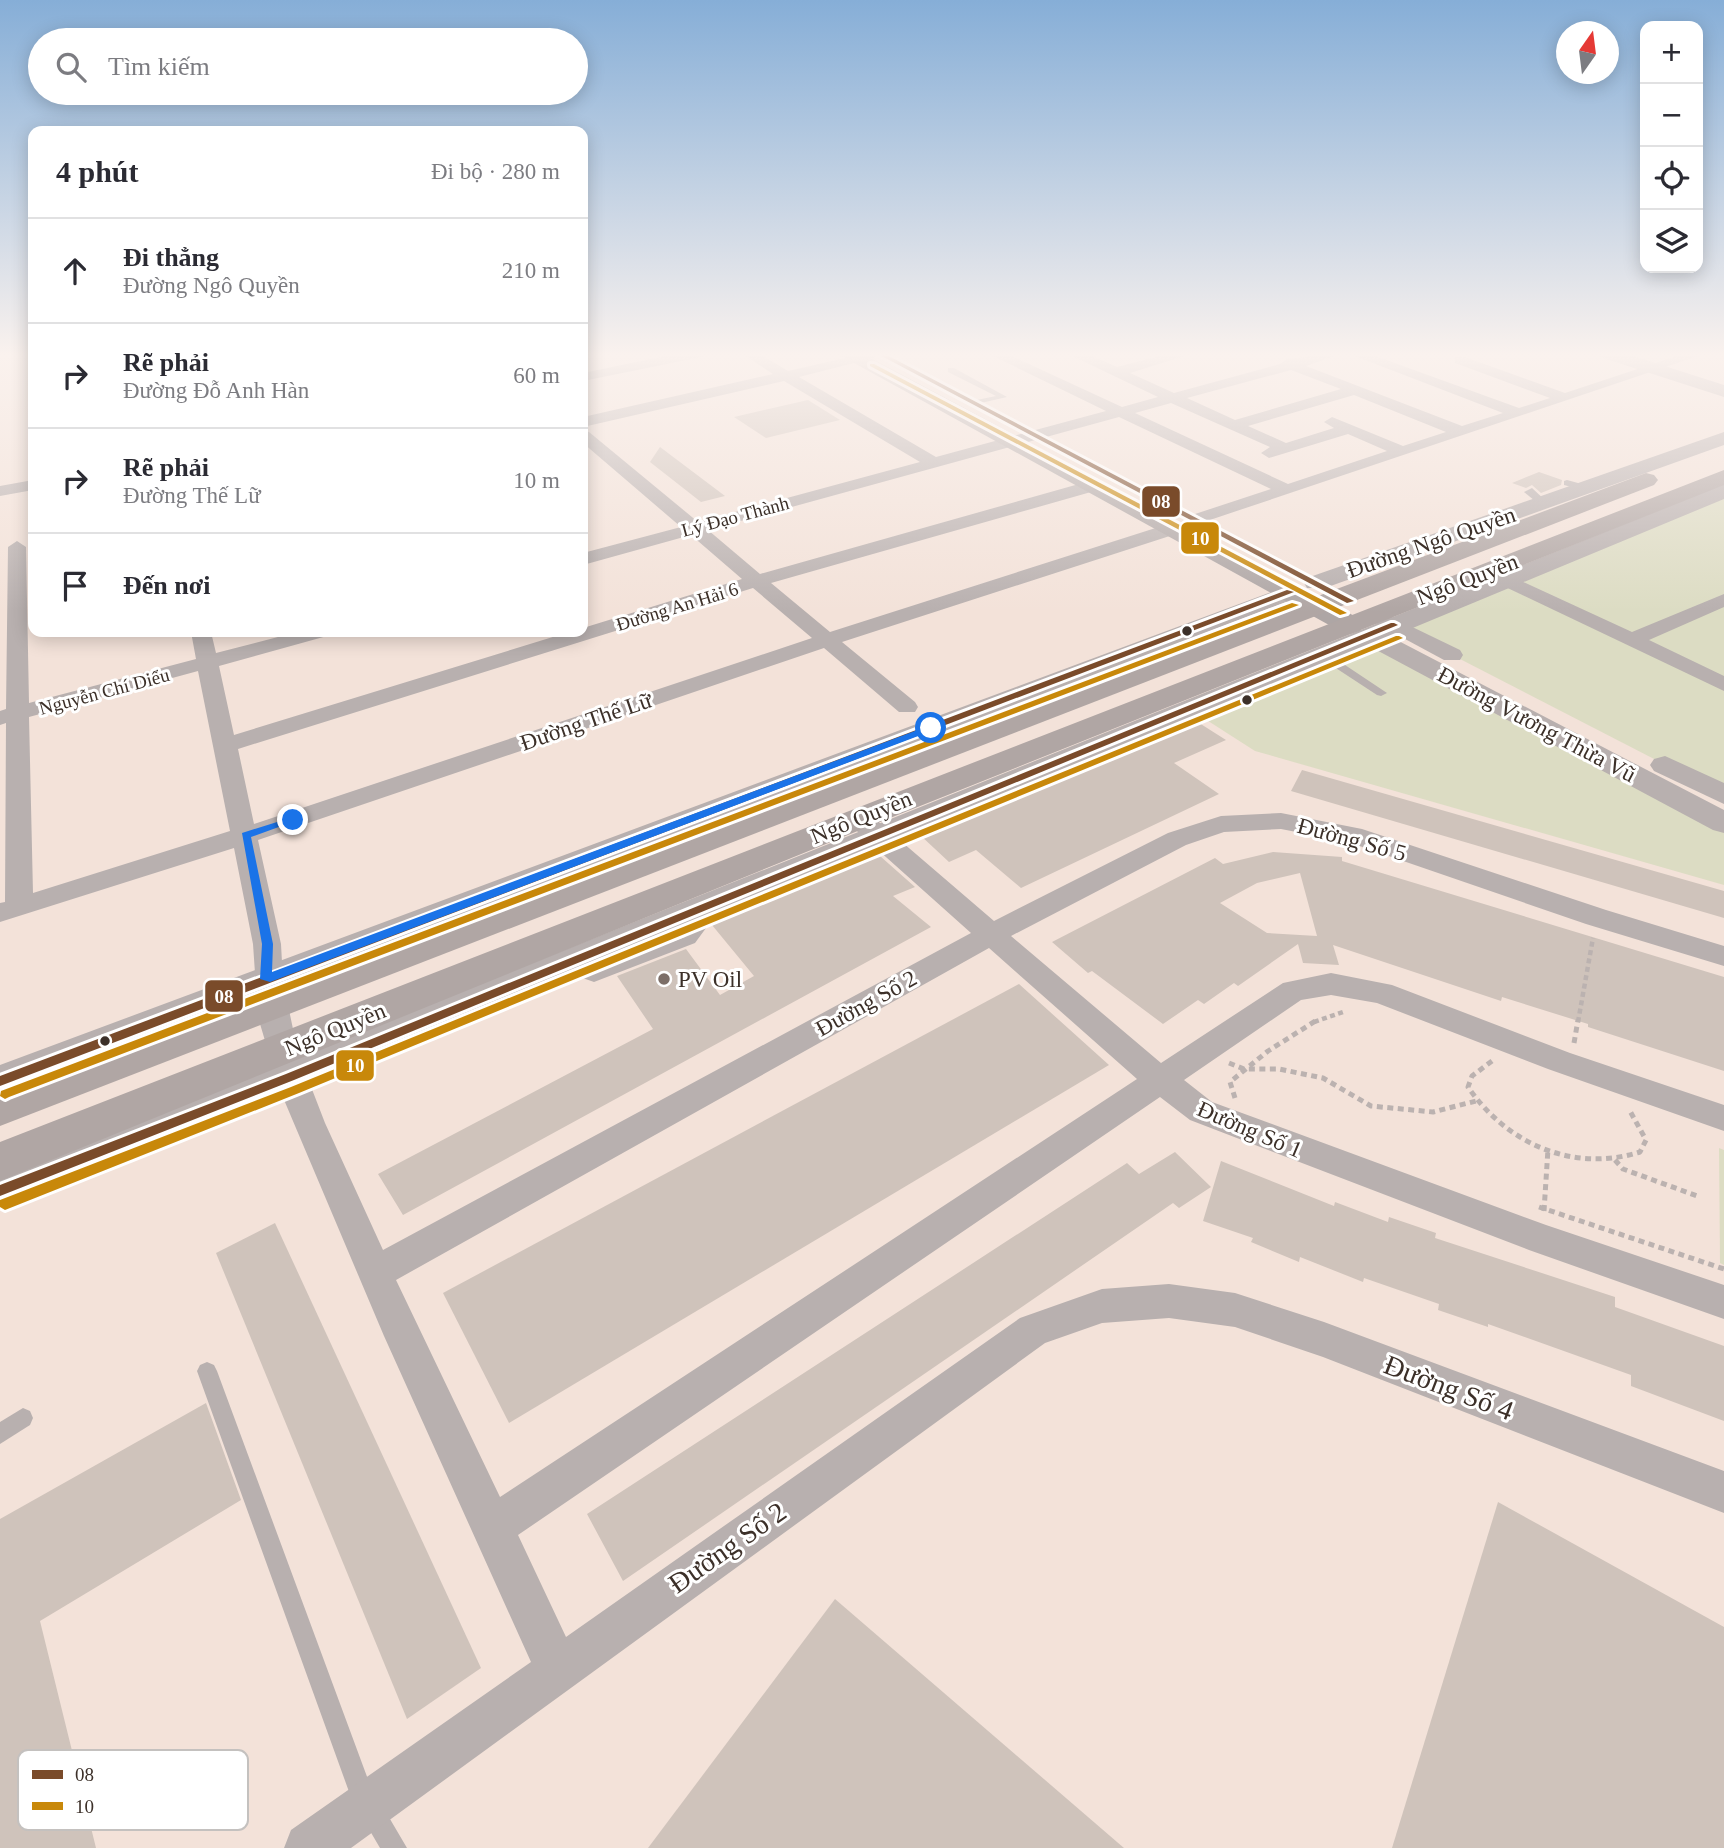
<!DOCTYPE html>
<html lang="vi">
<head>
<meta charset="utf-8">
<style>
  :root { --surface:#fff; --page:#f2f2f3; --text:#2b2b33; --muted:#7c7c81; --line:#e1e1e2 }
  body { margin:0; font-family:"Times New Roman",serif; background:var(--page); color:var(--text) }
  .controls { position:absolute; right:21px; top:21px; display:grid; overflow:hidden; border-radius:14px; box-shadow:0 4px 18px #0003 }
  .controls button { width:63px; height:63px; display:grid; place-items:center; padding:0; border:0; border-bottom:2px solid var(--line); background:var(--surface); color:var(--text); font:35px sans-serif }
  .compass { position:absolute; left:1556px; top:21px; width:63px; height:63px; border-radius:50%; background:var(--surface); box-shadow:0 4px 18px #0003; rotate:14deg }
  .stop { position:absolute; width:21px; height:21px; margin:-16px; border:5px solid #1a73e8; border-radius:50%; background:#fff }
  .stop.end { background:#1a73e8; border-color:#fff; box-shadow:0 2px 7px #0008 }
  .list { margin:0; padding:0; list-style:none }
  h2 { display:flex; justify-content:space-between; align-items:center; height:91px; margin:0; padding:0 28px; font-size:30px }
  h2 small { font-size:23px; font-weight:400; color:var(--muted) }
  .list li { display:grid; grid-template-columns:46px 1fr auto; gap:21px; align-items:center; box-sizing:border-box; height:105px; padding:0 28px; border-top:2px solid var(--line) }
  .list b { display:block; font-size:26px; white-space:nowrap }
  .list p { margin:0; font-size:23px; white-space:nowrap; color:var(--muted) }
  .list em { font-size:23px; font-style:normal; color:var(--muted) }
  .icon { flex:none; width:38px; height:38px; fill:none; stroke:currentColor; stroke-width:2; stroke-linecap:round; stroke-linejoin:round }
  .map { position:relative; flex:none; width:1724px; height:1848px; overflow:hidden }
  .search { position:absolute; background:var(--surface); box-shadow:0 4px 18px #0003; left:28px; top:28px; width:560px; height:77px; display:flex; align-items:center; gap:18px; box-sizing:border-box; padding:0 24px; border-radius:38px; color:var(--muted); font-size:26px }
  .panel { position:absolute; background:var(--surface); box-shadow:0 4px 18px #0003; left:28px; top:126px; width:560px; height:511px; border-radius:14px }
  .map>svg:first-child { display:block }
</style>
</head>
<body>
<div class="map">
<svg width="1724" height="1848" viewBox="0 0 1724 1848">
  <rect width="100%" height="100%" fill="#f3e2d9"/>
  <g fill="#dcdcc3">
    <polygon points="1724,491 1724,795 1394,625"/>
    <polygon points="1370,636 1724,823 1724,885 1255,751 1191,710"/>
    <polygon points="1719,1148 1724,1150 1724,1265 1720,1263"/>
  </g>
  <g fill="#cfc3bb" fill-rule="evenodd">
    <polygon points="808,400 840,420 766,438 734,417"/>
    <polygon points="660,447 725,496 701,502 650,462"/>
    <polygon points="1539,472 1562,480 1561,485 1541,493 1532,485 1526,488 1512,483"/>
    <polygon points="1196,721 1226,740 1174,763 1219,794 1021,888 976,850 949,862 920,835"/>
    <polygon points="1302,770 1724,891 1724,918 1291,791"/>
    <path d="M1273,852l69,5v4l382,116v94l-136,-44v-3l-86,-27 -1,4 -168,-56 6,20 -36,-2 -5,-19 -60,42 -4,-3 -30,21 -6,-4 -35,24 -71,-53 -4,2 -36,-31 163,-84 8,6zM1300,873l17,63 -50,-3 -47,-30 37,-20z"/>
    <polygon points="880,856 915,887 893,896 931,927 403,1215 378,1174 653,1029 617,976 686,949 720,995 754,976 712,925"/>
    <polygon points="1019,984 1109,1065 509,1423 443,1293"/>
    <polygon points="1175,1152 1211,1187 1179,1208 1173,1203 623,1581 587,1514 1127,1163 1139,1174"/>
    <polygon points="1221,1161 1334,1206 1335,1202 1388,1222 1389,1217 1436,1233 1435,1238 1615,1297 1615,1307 1724,1346 1724,1421 1631,1386 1631,1375 1488,1324 1488,1327 1438,1310 1439,1304 1364,1278 1363,1282 1300,1257 1299,1262 1251,1242 1253,1238 1203,1221"/>
    <polygon points="275,1223 481,1668 407,1719 216,1253"/>
    <polygon points="206,1403 241,1500 40,1621 96,1848 0,1848 0,1519"/>
    <polygon points="1498,1502 1724,1627 1724,1848 1392,1848"/>
    <polygon points="835,1599 1124,1848 648,1848"/>
  </g>
  <g fill="none" stroke-linecap="round" stroke-linejoin="round">
    <g stroke="#bbb2b0" stroke-width="4.5" stroke-dasharray="5 3.5" stroke-linecap="butt">
      <polyline points="1314,1022 1343,1012"/>
      <polyline points="1578,1022 1593,938"/>
    </g>
    <g stroke="#bbb2b0" stroke-width="5" stroke-dasharray="6 4.5" stroke-linecap="butt">
      <polyline points="1574,1043 1578,1020"/>
      <path d="M1492,1061l-20,15 -4,11c39,57 105,86 172,65l6,-12 -16,-29"/>
      <polyline points="1229,1063 1244,1069 1279,1069 1323,1078 1371,1106 1433,1112 1476,1101"/>
      <polyline points="1235,1098 1230,1082 1268,1051 1317,1020"/>
      <polyline points="1615,1160 1623,1169 1700,1197"/>
      <polyline points="1539,1207 1724,1269"/>
      <polyline points="1544,1211 1548,1149"/>
    </g>
    <g fill="#b8b0af" fill-rule="evenodd">
      <polygon points="948,368 954,368 1007,397 972,405 972,401 996,396 948,372"/>
      <polygon points="1567,480 1589,486 1590,488 1586,491 1564,485 1564,481"/>
      <polygon points="1532,488 1546,501 1546,505 1540,505 1524,492"/>
      <polygon points="1323,652 1327,653 1387,693 1381,696 1377,695 1319,657 1319,653"/>
      <polygon points="713,904 720,909 695,943 594,982 560,970 558,966 565,961 594,971 685,937 708,906"/>
      <polygon points="207,1362 214,1365 217,1371 376,1801 380,1802 407,1848 380,1848 352,1800 197,1371 200,1365"/>
      <polygon points="23,1408 30,1411 33,1418 30,1425 0,1444 0,1422"/>
    </g>
    <g fill="#b8b0af" fill-rule="evenodd">
      <polygon points="680,353 708,353 701,357 583,381 583,373"/>
      <path d="M741,353h17l30,18 79,-18h26l-94,24 137,80 170,-46 -119,-58h18l117,54 36,-10 -92,-44h19l32,14 54,-14h23l-64,20 44,20 106,-29 7,-5 56,-6 -37,13 156,60 41,-13 -156,-60h20l152,55 31,-10 -95,-35v-6h10l100,36 121,-40h21l-512,172 -6,-1 -3,-4 3,-4 82,-27 -152,-72 -411,113 52,44 326,-92 6,-1 9,5 -3,4 -327,93 59,49 335,-107 7,-2 9,6 -2,4 -337,109 73,60 3,5 -3,5h-16l-75,-64 -566,192 23,104 2,37 15,72 27,70 58,127 588,-317 -122,-109 -4,-6 4,-6h18l127,109 174,-88 53,-17 60,-3 81,16 244,81 118,36v20l-138,-42 -238,-82 -67,-13 -57,3 -38,13 -175,91 150,127 122,-80 48,-10 61,12 178,68 154,52v26l-176,-62 -171,-66 -46,-8 -30,5 -117,80 28,22 334,123 178,60v34l-195,-69 -339,-130 -30,-23 -642,438 48,102 454,-319 82,-29 67,-5 66,9 89,29 400,149v42l-401,-156 -88,-30 -66,-9 -67,5 -57,20 -694,505h-67l7,-18 240,-168 -147,-326 -105,-248 -21,-71 -5,-73 -19,-96 -234,74v-19l5,-1 1,-179 -6,2v-14l6,-2 2,-162 9,-6 9,6 3,156 167,-44 -5,-27h20l5,21 81,-21h33l-3,4 -108,30 15,69 335,-103h14v-4l159,-49 -51,-44 -108,30v-12l98,-26 -98,-84v-13l6,2 109,90 222,-60 -136,-81 -201,46v-10l190,-43zM1291,370l50,19 -106,31 -48,-22zM1354,395l92,37 -43,14 -71,-29 -8,5 10,6 -48,15 -38,-17zM1171,403l99,44 -9,6 8,5 79,-24 39,17 -99,33 -153,-71zM753,588l59,50 -558,186 -16,-75zM198,671l32,160 -197,62 -4,-176zM989,948l148,131 -637,418 -104,-217z"/>
      <polygon points="33,480 33,490 0,496 0,486"/>
      <polygon points="1504,573 1632,632 1724,594 1724,607 1649,640 1724,676 1724,691 1497,583 1494,579"/>
      <polygon points="1375,609 1460,650 1463,655 1460,660 1444,660 1368,619 1365,615"/>
    </g>
    <g fill="#b8b0af" fill-rule="evenodd">
      <polygon points="1597,353 1624,353 1724,385 1724,397 1600,357"/>
      <polygon points="1724,432 1724,445 1325,588 1307,588 1304,583 1307,578"/>
      <polygon points="1724,484 1724,499 1391,637 1724,810 1724,833 1713,830 1369,646 304,1088 0,1209 0,1172 276,1066"/>
      <polygon points="1290,585 1299,587 1302,592 1299,597 0,1096 0,1065"/>
      <polygon points="1665,756 1724,783 1724,804 1654,771 1650,765 1654,759"/>
    </g>
    <polygon fill="#aea6a5" fill-rule="evenodd" points="836,353 861,353 1360,619 1364,625 1360,631 1350,634 1340,631"/>
    <g fill="#b0a6a4" fill-rule="evenodd">
      <polygon points="1724,470 1724,485 870,826 0,1181 0,1142"/>
      <polygon points="1646,473 1654,475 1658,480 1654,485 0,1126 0,1090"/>
    </g>
    <g stroke="#fff" stroke-width="6">
      <g id="bus-1">
        <polygon points="876,353 883,353 1354,601 1347,603"/>
        <polygon points="1287,590 1294,592 0,1086 0,1076"/>
        <polygon points="1391,623 1394,623 1398,625 294,1080 0,1196 0,1185 286,1074"/>
      </g>
    </g>
    <g stroke="#fff" stroke-width="6">
      <g id="bus-2">
        <polygon points="870,364 874,364 1347,613 1340,615 870,366"/>
        <polygon points="1292,603 1299,605 9,1097 5,1099 0,1096 1,1091"/>
        <polygon points="1396,636 1399,636 1403,638 299,1093 10,1208 5,1210 0,1207 0,1200 291,1087"/>
      </g>
    </g>
    <use href="#bus-1" fill="#7a4b2a" fill-rule="evenodd"/>
    <use href="#bus-2" fill="#c8880a" fill-rule="evenodd"/>
  </g>
  <linearGradient id="sky" x2="0" y2="1"><stop stop-color="#86aed7"/><stop offset="0.58" stop-color="#faf2ee"/><stop offset="1" stop-color="#faf2ee" stop-opacity="0"/></linearGradient>
  <rect width="1724" height="612" fill="url(#sky)"/>
  <polygon fill="#1a73e8" points="931,725 934,730 270,982 260,979 262,944 242,833 293,817 298,820 251,837 273,944 272,972"/>
  <g fill="#3c3029" stroke="#fff" stroke-width="2.5">
    <circle cx="1187" cy="631" r="6"/>
    <circle cx="1247" cy="700" r="6"/>
    <circle cx="105" cy="1041" r="6"/>
  </g>
  <circle fill="#7c6e67" stroke="#fff" stroke-width="2.5" cx="664" cy="979" r="7"/>
  <g text-anchor="middle" stroke-width="6" stroke-linejoin="round" paint-order="stroke">
    <g font-size="19" fill="#3c3029" stroke="#fff">
      <text transform="translate(735 516) rotate(-15)" y="7">Lý Đạo Thành</text>
      <text transform="translate(677 606) rotate(-17)" y="7">Đường An Hải 6</text>
      <text transform="translate(104 691) rotate(-15)" y="7">Nguyễn Chí Diểu</text>
    </g>
    <g font-size="23" fill="#3c3029" stroke="#fff">
      <text transform="translate(1431 542) rotate(-19)" y="8">Đường Ngô Quyền</text>
      <text transform="translate(1467 579) rotate(-21)" y="8">Ngô Quyền</text>
      <text transform="translate(586 721) rotate(-19)" y="8">Đường Thế Lữ</text>
      <text transform="translate(1537 724) rotate(28)" y="8">Đường Vương Thừa Vũ</text>
      <text transform="translate(861 817) rotate(-22)" y="8">Ngô Quyền</text>
      <text transform="translate(1352 839) rotate(15)" y="8">Đường Số 5</text>
      <text transform="translate(866 1003) rotate(-29)" y="8">Đường Số 2</text>
      <text transform="translate(335 1029) rotate(-22)" y="8">Ngô Quyền</text>
      <text transform="translate(1250 1129) rotate(23)" y="8">Đường Số 1</text>
    </g>
    <g font-size="23" fill="#3c3029" stroke="#fff" text-anchor="start">
      <text x="678" y="987">PV Oil</text>
    </g>
    <g font-size="28" fill="#3c3029" stroke="#fff">
      <text transform="translate(1449 1387) rotate(21)" y="10">Đường Số 4</text>
      <text transform="translate(727 1547) rotate(-35)" y="10">Đường Số 2</text>
    </g>
  </g>
  <rect x="18" y="1750" width="230" height="80" rx="10" fill="#fff" stroke="#c4c1bf" stroke-width="2"/>
  <rect x="32" y="1770" width="31" height="9" fill="#7a4b2a"/>
  <rect x="32" y="1802" width="31" height="8" fill="#c8880a"/>
  <g font-size="19" fill="#3c3029">
    <text x="75" y="1781">08</text>
    <text x="75" y="1813">10</text>
  </g>
  <g stroke="#fff" stroke-width="2.5">
    <rect x="1141" y="485" width="40" height="33" rx="7" fill="#7a4b2a"/>
    <rect x="1180" y="521" width="40" height="34" rx="7" fill="#c8880a"/>
    <rect x="204" y="979" width="40" height="34" rx="7" fill="#7a4b2a"/>
    <rect x="335" y="1049" width="40" height="33" rx="7" fill="#c8880a"/>
  </g>
  <g font-size="19" text-anchor="middle" font-weight="bold" fill="#fff">
    <text x="1161" y="508">08</text>
    <text x="1200" y="545">10</text>
    <text x="224" y="1003">08</text>
    <text x="355" y="1072">10</text>
  </g>
</svg>
<div class="controls">
<button>+</button>
<button>−</button>
<button><svg class="icon" aria-label="locate" viewBox="0 0 24 24"><circle cx="12" cy="12" r="6"/><path d="M12 2v4M12 18v4M2 12h4M18 12h4"/></svg></button>
<button><svg class="icon" aria-label="layers" viewBox="0 0 24 24"><path d="M12 4l9 5-9 5-9-5zM3 14l9 5 9-5"/></svg></button>
</div>
<svg class="compass" viewBox="-18 -18 36 36"><path d="M0-13l5 13h-10z" fill="#e53935"/><path d="M0 13l5-13h-10z" fill="#7c7c81"/></svg>
<div class="stop" style="left:931px;top:728px"></div>
<div class="stop end" style="left:293px;top:820px"></div>
<div class="search"><svg class="icon" aria-label="search" viewBox="0 0 24 24"><circle cx="10" cy="10" r="6"/><path d="M15 15l6 6"/></svg>Tìm kiếm</div>
<section class="panel">
<h2>4 phút<small>Đi bộ · 280 m</small></h2>
<ul class="list">
<li><svg class="icon" aria-label="ahead" viewBox="0 0 24 24"><path d="M12 20V5M6 11l6-6 6 6"/></svg><div><b>Đi thẳng</b><p>Đường Ngô Quyền</p></div><em>210 m</em></li>
<li><svg class="icon" aria-label="right" viewBox="0 0 24 24"><path d="M7 20v-9h11M14 6l5 5-5 5"/></svg><div><b>Rẽ phải</b><p>Đường Đỗ Anh Hàn</p></div><em>60 m</em></li>
<li><svg class="icon" aria-label="right" viewBox="0 0 24 24"><path d="M7 20v-9h11M14 6l5 5-5 5"/></svg><div><b>Rẽ phải</b><p>Đường Thế Lữ</p></div><em>10 m</em></li>
<li><svg class="icon" aria-label="arrive" viewBox="0 0 24 24"><path d="M6 21V4h12l-3 4 3 4H6"/></svg><div><b>Đến nơi</b></div></li>
</ul>
</section>
</div>
</body>
</html>
